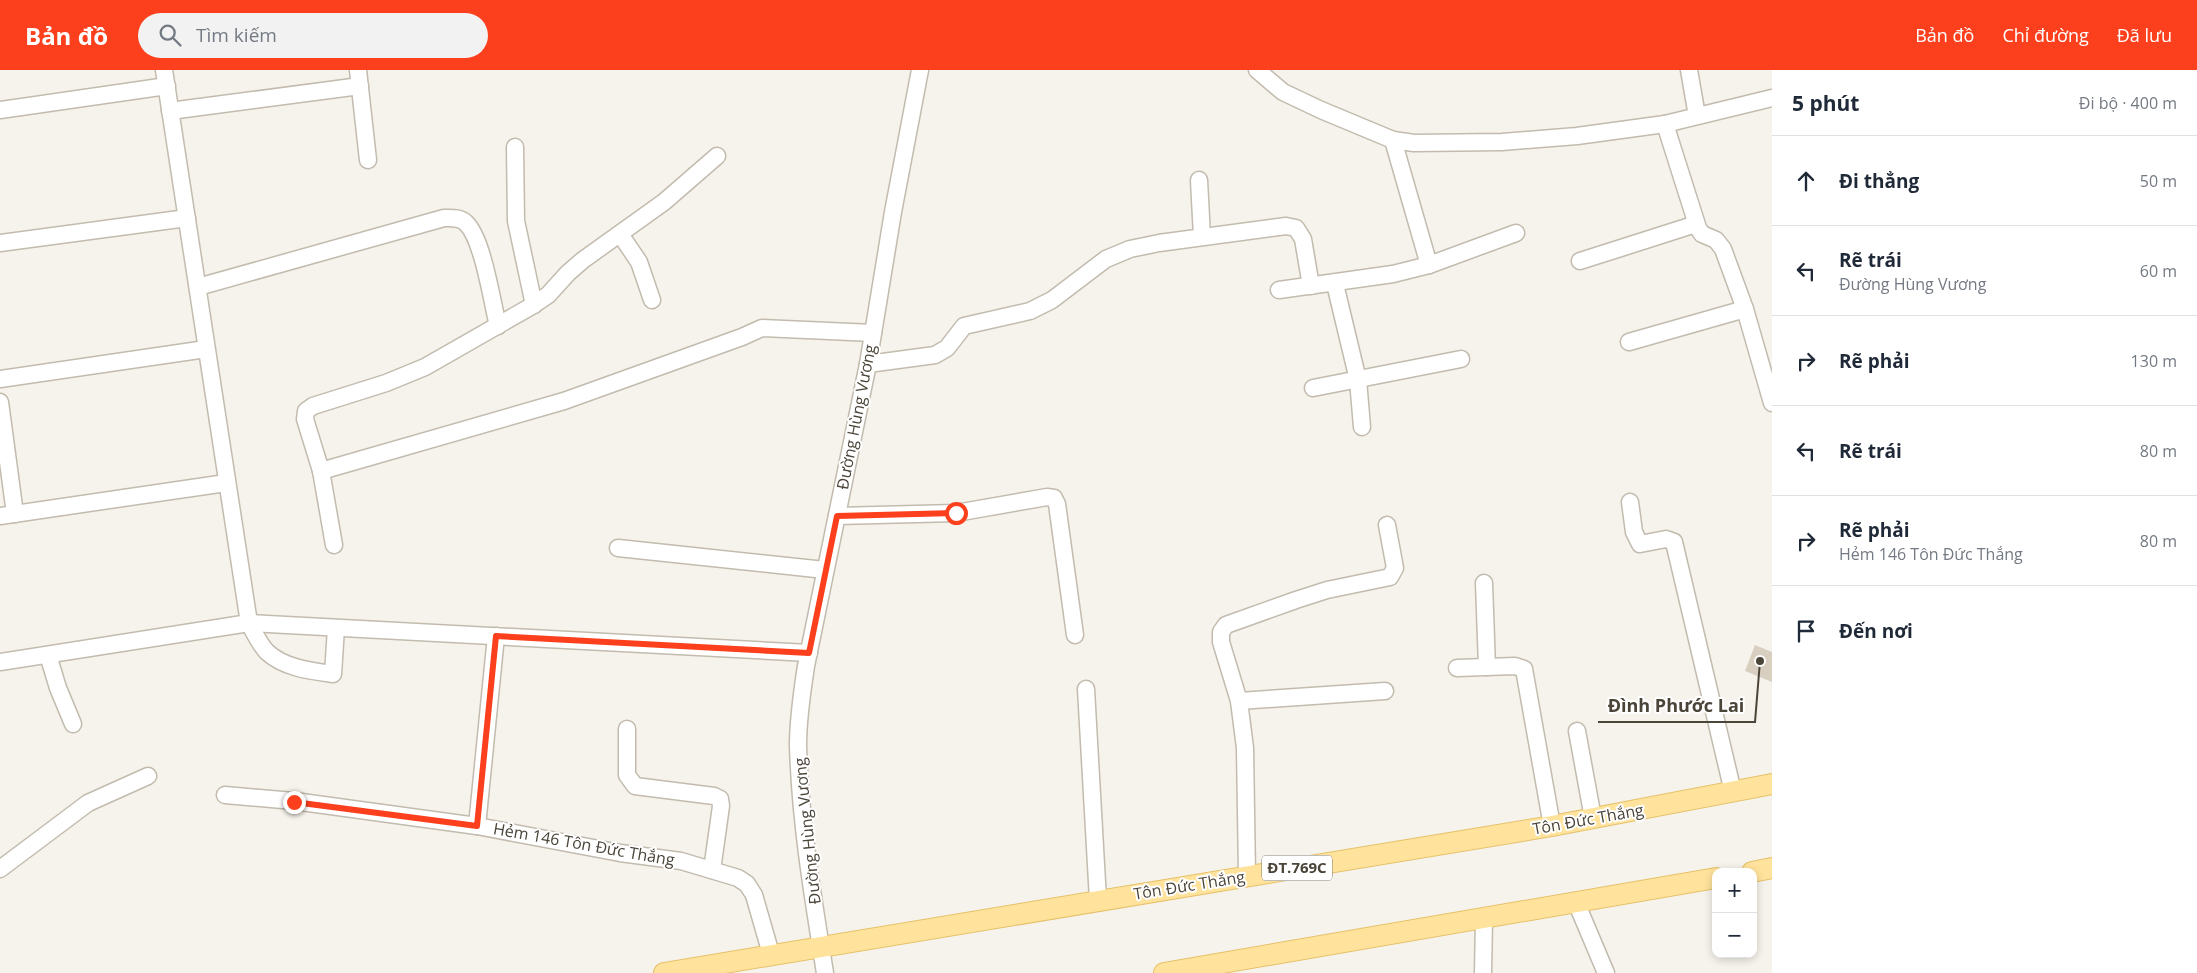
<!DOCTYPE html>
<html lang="vi">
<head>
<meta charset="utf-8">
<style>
  :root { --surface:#fff; --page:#f2f2f3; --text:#1f2937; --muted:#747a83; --line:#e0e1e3; --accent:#fc3f1d }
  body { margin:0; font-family:"Open Sans",sans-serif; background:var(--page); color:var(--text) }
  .controls { position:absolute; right:15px; bottom:15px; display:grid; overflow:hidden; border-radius:10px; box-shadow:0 2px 8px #0003 }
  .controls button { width:45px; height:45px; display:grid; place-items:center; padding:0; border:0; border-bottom:1px solid var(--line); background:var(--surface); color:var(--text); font:25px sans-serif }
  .stop { position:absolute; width:15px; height:15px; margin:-11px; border:4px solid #fc3f1d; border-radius:50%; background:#fff }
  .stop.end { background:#fc3f1d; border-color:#fff; box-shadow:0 1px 5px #0008 }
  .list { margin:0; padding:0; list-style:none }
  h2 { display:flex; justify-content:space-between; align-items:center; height:65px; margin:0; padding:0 20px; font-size:21px }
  h2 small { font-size:16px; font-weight:400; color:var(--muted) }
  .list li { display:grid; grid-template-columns:32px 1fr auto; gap:15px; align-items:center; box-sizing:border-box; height:90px; padding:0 20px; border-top:1px solid var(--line) }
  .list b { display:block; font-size:19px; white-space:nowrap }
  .list p { margin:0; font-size:16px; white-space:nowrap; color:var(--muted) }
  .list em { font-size:16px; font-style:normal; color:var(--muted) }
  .icon { flex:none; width:28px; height:28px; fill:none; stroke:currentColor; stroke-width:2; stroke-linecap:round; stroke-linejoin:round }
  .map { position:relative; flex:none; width:1772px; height:903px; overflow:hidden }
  header { display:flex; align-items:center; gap:30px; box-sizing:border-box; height:70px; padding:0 25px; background:var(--accent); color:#fff }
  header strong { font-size:24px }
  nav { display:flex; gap:28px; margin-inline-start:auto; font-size:18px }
  .search { width:350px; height:45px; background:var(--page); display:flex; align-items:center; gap:12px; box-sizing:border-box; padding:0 18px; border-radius:28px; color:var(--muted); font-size:19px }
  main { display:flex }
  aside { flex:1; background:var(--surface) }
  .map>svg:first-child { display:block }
</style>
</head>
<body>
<header>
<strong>Bản đồ</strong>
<div class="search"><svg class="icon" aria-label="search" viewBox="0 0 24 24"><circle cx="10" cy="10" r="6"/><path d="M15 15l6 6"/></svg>Tìm kiếm</div>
<nav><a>Bản đồ</a><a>Chỉ đường</a><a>Đã lưu</a></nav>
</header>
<main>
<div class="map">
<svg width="1772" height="903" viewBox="0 0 1772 903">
  <rect width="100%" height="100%" fill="#f6f3ec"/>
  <polygon fill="#d8cfc1" points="1755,575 1772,582 1772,612 1745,601"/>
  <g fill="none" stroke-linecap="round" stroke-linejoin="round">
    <g stroke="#c2bbae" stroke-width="19">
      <g id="minor">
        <path d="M164,0l85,553c5,9 11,22 18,29 17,16 44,19 66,22l3,-46"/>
        <polyline points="358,0 368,90"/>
        <polyline points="1257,0 1283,22 1321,40 1393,70 1414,73 1502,72 1577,66 1665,54 1772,28"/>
        <polyline points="1689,0 1697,46"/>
        <polyline points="0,40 167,16"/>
        <polyline points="170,41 360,16"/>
        <polyline points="1665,54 1698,158 1702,164 1716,170 1723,179 1745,239 1772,333"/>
        <polyline points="1393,70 1429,195"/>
        <polyline points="515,77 516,151 534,235"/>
        <polyline points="1199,110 1202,167"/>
        <polyline points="620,164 639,192 652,230"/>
        <polyline points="0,173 187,148"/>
        <polyline points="1580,191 1696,154"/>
        <polyline points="1335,214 1358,310 1362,357"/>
        <path d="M198,217l246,-69c8,0 16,-1 22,5 17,16 26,79 32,103"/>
        <polyline points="1279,220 1393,204 1429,195 1516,163"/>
        <polyline points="1629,272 1745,239"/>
        <polyline points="868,294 935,285 947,278 964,256 1030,241 1052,230 1106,189 1130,179 1159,173 1286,156 1296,158 1303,169 1311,216"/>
        <polyline points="0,309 206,279"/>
        <polyline points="1313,318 1461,289"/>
        <polyline points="0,332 15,444"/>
        <polyline points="321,401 564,331 742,267 762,258 873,263"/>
        <polyline points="1630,432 1634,462 1640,474 1666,469 1674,472 1733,722"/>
        <polyline points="0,446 226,413"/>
        <polyline points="837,446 956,443 1047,427 1054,428 1057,434 1075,565"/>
        <polyline points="334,475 321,401 305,349 306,341 313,336 386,313 425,297 530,237 548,225 568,203 583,190 664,132 717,86"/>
        <polyline points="618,478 825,500"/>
        <polyline points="1484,513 1487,597"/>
        <polyline points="48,585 58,618 73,654"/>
        <polyline points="0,592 249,553 809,583"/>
        <polyline points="1457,598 1515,596 1524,599 1552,756"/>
        <polyline points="1086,619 1098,830"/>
        <polyline points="1239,631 1385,621"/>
        <polyline points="627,659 627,705 635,716 714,726 720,729 721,736 712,800"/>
        <polyline points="1577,661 1593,748"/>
        <polyline points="225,725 294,731 477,756 620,783 681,791 738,808 747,814 754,825 771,884"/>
        <polyline points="477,756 496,566"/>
        <polyline points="0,799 88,733 148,706"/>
        <polyline points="1247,805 1245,678 1239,631 1221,572 1221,562 1226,555 1296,530 1327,520 1390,507 1395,498 1387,455"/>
        <polyline points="1576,832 1606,903"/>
        <path d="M825,903c-12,-75 -25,-152 -27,-228 0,-26 4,-53 8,-79l62,-302 25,-152 27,-142"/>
        <polyline points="1483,903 1484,849"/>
      </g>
    </g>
    <g stroke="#e6c16a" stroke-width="22">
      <g id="major">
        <polyline points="1752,802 1772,798"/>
        <polyline points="664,903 1552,756 1772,714"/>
        <polyline points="1164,903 1716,808"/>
      </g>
    </g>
    <use href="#minor" stroke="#fff" stroke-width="16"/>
    <use href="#major" stroke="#ffe39c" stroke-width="20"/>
  </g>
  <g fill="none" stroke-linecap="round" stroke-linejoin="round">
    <polyline stroke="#fc3f1d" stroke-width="6" points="294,732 477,756 496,566 809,583 837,446 956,443"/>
  </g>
  <g text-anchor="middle" stroke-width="4" stroke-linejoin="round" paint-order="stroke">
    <rect fill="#fff" stroke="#817c74" stroke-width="1" x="1262" y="785.5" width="70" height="25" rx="4"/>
    <g font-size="15" font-weight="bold" fill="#4b4439">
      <text x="1297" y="803">ĐT.769C</text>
    </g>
    <g font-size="16" fill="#4b4439" stroke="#fff">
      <text transform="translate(856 347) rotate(-79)" y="6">Đường Hùng Vương</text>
      <text transform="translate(1588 749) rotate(-10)" y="6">Tôn Đức Thắng</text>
      <text transform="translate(807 761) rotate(-96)" y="6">Đường Hùng Vương</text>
      <text transform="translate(584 774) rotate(10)" y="6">Hẻm 146 Tôn Đức Thắng</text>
      <text transform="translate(1189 815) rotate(-9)" y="6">Tôn Đức Thắng</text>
    </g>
  </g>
  <path fill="none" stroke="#4b4439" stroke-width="2" d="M1760 591L1755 652H1598"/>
  <circle fill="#4b4439" stroke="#fff" stroke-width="2" cx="1760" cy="591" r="5"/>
  <g font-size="18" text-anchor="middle" font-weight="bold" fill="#4b4439" stroke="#fff" stroke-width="4" stroke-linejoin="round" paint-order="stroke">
    <text x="1676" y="642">Đình Phước Lai</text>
  </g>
</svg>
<div class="controls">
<button>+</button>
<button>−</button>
</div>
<div class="stop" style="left:956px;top:443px"></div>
<div class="stop end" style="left:294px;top:732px"></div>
</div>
<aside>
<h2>5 phút<small>Đi bộ · 400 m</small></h2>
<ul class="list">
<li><svg class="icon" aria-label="ahead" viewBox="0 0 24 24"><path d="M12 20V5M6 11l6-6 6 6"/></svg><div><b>Đi thẳng</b></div><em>50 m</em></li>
<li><svg class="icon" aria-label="left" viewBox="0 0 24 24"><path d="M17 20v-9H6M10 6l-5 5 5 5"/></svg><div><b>Rẽ trái</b><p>Đường Hùng Vương</p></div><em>60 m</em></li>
<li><svg class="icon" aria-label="right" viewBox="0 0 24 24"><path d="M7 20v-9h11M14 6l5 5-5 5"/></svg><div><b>Rẽ phải</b></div><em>130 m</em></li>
<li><svg class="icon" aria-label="left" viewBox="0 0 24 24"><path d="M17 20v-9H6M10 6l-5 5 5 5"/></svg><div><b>Rẽ trái</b></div><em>80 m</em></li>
<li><svg class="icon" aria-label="right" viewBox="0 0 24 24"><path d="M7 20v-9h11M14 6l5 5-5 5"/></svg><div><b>Rẽ phải</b><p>Hẻm 146 Tôn Đức Thắng</p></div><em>80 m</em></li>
<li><svg class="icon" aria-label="arrive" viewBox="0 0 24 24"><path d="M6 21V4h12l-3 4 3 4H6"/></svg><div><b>Đến nơi</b></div></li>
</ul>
</aside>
</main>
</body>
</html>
